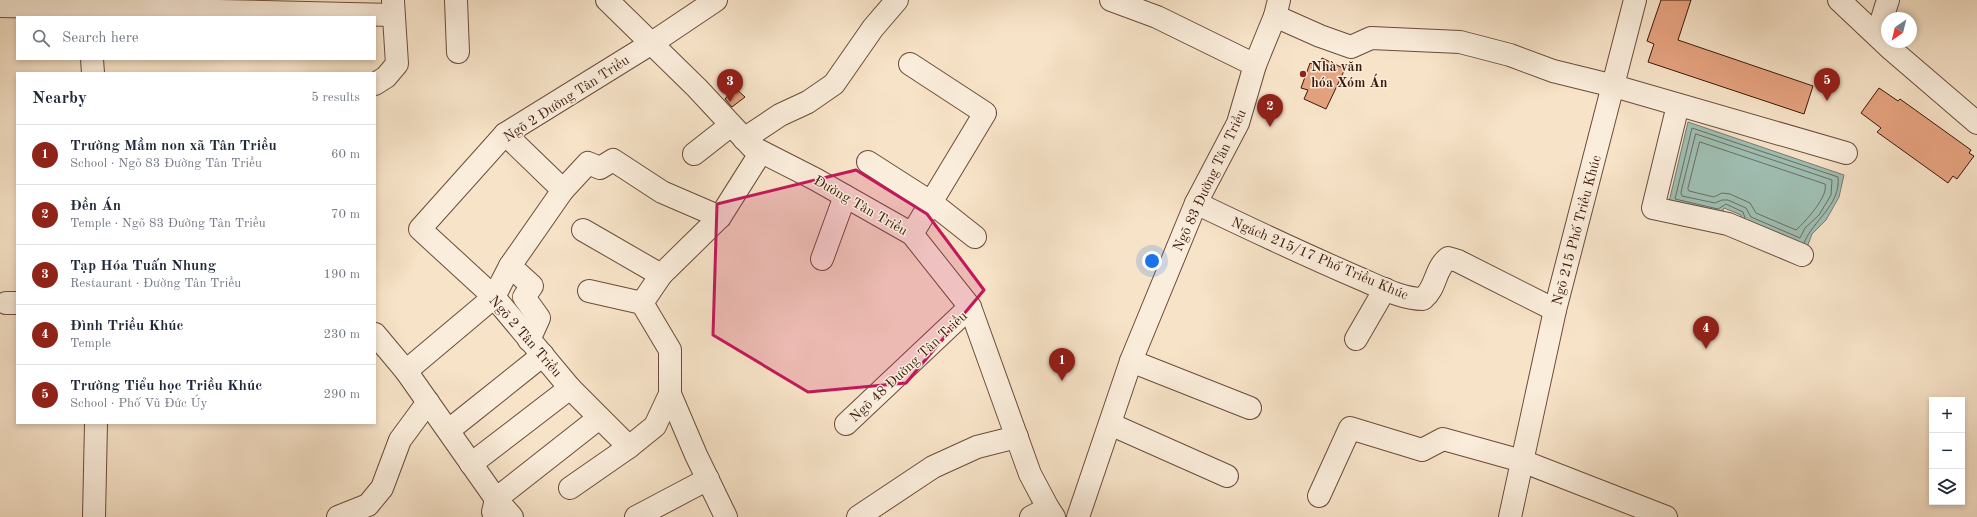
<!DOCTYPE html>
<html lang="en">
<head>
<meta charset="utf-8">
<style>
  :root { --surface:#fff; --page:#f2f2f3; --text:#1f2937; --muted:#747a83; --line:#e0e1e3; --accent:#8f2418 }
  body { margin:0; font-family:"Old Standard TT",serif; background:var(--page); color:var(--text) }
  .controls { position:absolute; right:12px; bottom:12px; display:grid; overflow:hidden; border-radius:0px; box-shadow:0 2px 6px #0003 }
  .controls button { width:36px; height:36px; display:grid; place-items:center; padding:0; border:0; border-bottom:1px solid var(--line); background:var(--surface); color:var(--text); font:20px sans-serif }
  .compass { position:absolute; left:1881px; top:12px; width:36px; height:36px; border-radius:50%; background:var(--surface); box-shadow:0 2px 6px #0003; rotate:215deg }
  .you { position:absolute; left:1152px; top:261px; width:14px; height:14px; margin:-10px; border:3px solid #fff; border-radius:50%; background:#1a73e8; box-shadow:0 0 0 6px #1a73e833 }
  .badge { display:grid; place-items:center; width:26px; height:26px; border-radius:50%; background:var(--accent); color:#fff; font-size:13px; font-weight:700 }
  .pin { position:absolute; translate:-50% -33px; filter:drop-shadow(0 1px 2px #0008) }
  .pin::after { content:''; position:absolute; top:21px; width:14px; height:12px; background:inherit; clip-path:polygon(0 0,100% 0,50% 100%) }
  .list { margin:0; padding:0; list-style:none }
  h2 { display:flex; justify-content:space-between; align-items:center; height:52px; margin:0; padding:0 16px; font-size:17px }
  h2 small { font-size:13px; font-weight:400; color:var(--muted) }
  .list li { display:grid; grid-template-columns:26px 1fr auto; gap:12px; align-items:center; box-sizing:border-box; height:60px; padding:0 16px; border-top:1px solid var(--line) }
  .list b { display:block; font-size:15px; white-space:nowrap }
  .list p { margin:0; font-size:13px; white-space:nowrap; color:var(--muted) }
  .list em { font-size:13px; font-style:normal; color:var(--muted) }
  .icon { flex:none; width:22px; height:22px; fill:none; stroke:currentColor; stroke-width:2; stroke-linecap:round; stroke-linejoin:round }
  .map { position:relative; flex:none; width:1977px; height:517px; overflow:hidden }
  .search { position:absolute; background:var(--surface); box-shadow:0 2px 6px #0003; left:16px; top:16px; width:360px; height:44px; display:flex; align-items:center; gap:10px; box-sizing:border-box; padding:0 14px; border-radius:0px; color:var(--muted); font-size:15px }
  .panel { position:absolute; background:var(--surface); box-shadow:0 2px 6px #0003; left:16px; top:72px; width:360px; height:352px; border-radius:0px }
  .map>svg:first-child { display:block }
</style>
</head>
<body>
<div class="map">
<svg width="1977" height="517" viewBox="0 0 1977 517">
  <rect width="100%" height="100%" fill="#f7e3c8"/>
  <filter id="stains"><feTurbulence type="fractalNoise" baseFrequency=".005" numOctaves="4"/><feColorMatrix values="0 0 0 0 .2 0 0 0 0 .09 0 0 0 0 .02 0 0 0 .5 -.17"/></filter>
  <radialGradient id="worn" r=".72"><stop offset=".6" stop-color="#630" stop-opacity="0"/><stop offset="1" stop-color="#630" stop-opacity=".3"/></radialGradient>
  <polygon fill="#9ebeb2" stroke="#777c6f" points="1688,122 1844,175 1839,197 1826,220 1812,234 1806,250 1739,222 1741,215 1724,208 1722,214 1669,202"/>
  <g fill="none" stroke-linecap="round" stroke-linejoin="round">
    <g stroke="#6d6c5e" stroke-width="1">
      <polygon points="1696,134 1832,180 1831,195 1819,215 1805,228 1800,238 1751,217 1746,208 1728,200 1722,200 1715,203 1682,196 1681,193"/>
      <path d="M1700,142l125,42c4,12 -20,38 -29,46l-40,-17 -6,-10 -20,-9 -8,-1 -8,4 -25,-6 -1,-2z"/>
      <path d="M1745,218l-2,-6 -17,-8 -8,5 -43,-10 17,-71 146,49c3,28 -25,43 -34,66"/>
    </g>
  </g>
  <g fill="#e6a380" stroke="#3c190b">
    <polygon points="1661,0 1691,0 1678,40 1813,86 1804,114 1648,62 1654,44 1647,41"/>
    <polygon points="1322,58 1345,69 1326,109 1304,99 1308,90 1301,88 1310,63 1318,66"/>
    <polygon points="735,88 745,97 732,107 725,99"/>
    <polygon points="1879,88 1898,101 1900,99 1971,150 1969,153 1974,156 1957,179 1953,176 1948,183 1877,132 1881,128 1861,113"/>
  </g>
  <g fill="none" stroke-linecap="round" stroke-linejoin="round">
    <g stroke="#6b4c3a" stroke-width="24">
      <g id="minor">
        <polyline points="456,0 458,52"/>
        <polyline points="607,0 697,88 752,147 815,179 912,234 970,307 1030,474 1048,508 1054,517"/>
        <polyline points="1111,0 1157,17 1255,65"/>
        <polyline points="1839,0 1892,50 1977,123"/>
        <polyline points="0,6 393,15"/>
        <polyline points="1275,16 1320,36 1351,47 1371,38 1460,42 1510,55 1553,71 1614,86 1846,153"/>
        <polyline points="1877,35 1888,0"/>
        <polyline points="92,59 93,73"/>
        <polyline points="910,64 985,113 912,234"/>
        <polyline points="375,84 386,77 397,64 393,1"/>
        <polyline points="1678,105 1653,208 1728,224 1802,255"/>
        <polyline points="505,134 563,190 510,266 532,286 524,297 539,318 529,340"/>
        <polyline points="744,139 780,115 808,102 834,84 873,28 897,0"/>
        <polyline points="694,154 731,125"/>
        <polyline points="868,162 932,203 975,237"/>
        <polyline points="563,190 588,163 600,168 613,160 662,192 720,217"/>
        <path d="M1196,203c52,25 105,50 158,73 22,9 46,23 69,23 14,-12 11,-29 25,-41l10,3 97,49"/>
        <polyline points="583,230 661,275"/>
        <polyline points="822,259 845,196"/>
        <polyline points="589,291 642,303 670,350 670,394 696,455 726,517"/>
        <polyline points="6,303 17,303"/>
        <polyline points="642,303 661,275 720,217 761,152"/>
        <polyline points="375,334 406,371 496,499 512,517"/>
        <polyline points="1356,339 1385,289"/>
        <polyline points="1131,361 1250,408"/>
        <polyline points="406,371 494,297 510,266"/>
        <polyline points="846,424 970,307"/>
        <polyline points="1110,424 1227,476"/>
        <polyline points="449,430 543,355"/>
        <polyline points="629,447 570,388 494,297 420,229 505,134 652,43 716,0"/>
        <polyline points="471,464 570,388"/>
        <polyline points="570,488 629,447 655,426 670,394"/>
        <polyline points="1319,496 1350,428 1422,450 1443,439 1522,461 1666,517"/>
        <polyline points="493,512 496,499 599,418"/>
        <polyline points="94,517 96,423"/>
        <polyline points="338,517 368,505 382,488 400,440 428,402"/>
        <polyline points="636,517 708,479"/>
        <polyline points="858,517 933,467 977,447 1017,437"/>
        <polyline points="1031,517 1048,508"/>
        <polyline points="1078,517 1131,361 1196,203 1238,123 1255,65 1275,16 1279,0"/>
        <polyline points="1510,517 1555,310 1635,0"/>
      </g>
    </g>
    <use href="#minor" stroke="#faeddb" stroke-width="22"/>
  </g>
  <path fill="#c2185b" fill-opacity="0.2" stroke="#c2185b" stroke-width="3" stroke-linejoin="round" d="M856,170l71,44 57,76 -78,93 -98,9 -95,-57 4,-131z"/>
  <circle fill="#8f2418" stroke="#faeddb" stroke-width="1.5" cx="1303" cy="74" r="4"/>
  <g text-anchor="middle" stroke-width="3" stroke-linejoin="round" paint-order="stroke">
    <g font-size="14" font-weight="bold" fill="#3c190b" stroke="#faeddb" text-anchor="start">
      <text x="1311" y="71">Nhà văn<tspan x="1311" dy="16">hóa Xóm Án</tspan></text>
    </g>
    <g font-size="14" fill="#3c190b" stroke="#faeddb">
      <text transform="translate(566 98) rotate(-33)" y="5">Ngõ 2 Đường Tân Triều</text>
      <text transform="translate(1209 180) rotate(-65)" y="5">Ngõ 83 Đường Tân Triều</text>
      <text transform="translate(861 205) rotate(30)" y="5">Đường Tân Triều</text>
      <text transform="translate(1576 230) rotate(-75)" y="5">Ngõ 215 Phố Triều Khúc</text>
      <text transform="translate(1320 258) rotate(23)" y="5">Ngách 215/17 Phố Triều Khúc</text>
      <text transform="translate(526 336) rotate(49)" y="5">Ngõ 2 Tân Triều</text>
      <text transform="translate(908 366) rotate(-43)" y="5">Ngõ 48 Đường Tân Triều</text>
    </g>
  </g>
  <rect width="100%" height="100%" filter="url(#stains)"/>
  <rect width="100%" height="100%" fill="url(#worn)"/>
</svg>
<div class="controls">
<button>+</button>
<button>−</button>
<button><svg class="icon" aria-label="layers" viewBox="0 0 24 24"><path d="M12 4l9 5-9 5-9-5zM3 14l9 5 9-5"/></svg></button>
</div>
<svg class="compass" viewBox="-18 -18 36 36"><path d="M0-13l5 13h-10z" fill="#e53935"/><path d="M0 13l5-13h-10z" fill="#747a83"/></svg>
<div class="you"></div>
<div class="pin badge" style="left:1062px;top:381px">1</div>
<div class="pin badge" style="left:1270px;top:127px">2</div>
<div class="pin badge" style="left:730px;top:102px">3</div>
<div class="pin badge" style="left:1706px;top:349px">4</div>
<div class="pin badge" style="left:1827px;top:101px">5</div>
<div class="search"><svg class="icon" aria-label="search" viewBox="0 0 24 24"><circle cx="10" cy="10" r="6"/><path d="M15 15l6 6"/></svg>Search here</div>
<section class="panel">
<h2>Nearby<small>5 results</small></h2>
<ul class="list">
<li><span class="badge">1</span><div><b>Trường Mầm non xã Tân Triều</b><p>School · Ngõ 83 Đường Tân Triều</p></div><em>60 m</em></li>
<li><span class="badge">2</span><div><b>Đền Án</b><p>Temple · Ngõ 83 Đường Tân Triều</p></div><em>70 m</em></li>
<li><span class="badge">3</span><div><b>Tạp Hóa Tuấn Nhung</b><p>Restaurant · Đường Tân Triều</p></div><em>190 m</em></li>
<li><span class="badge">4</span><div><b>Đình Triều Khúc</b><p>Temple</p></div><em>230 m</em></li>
<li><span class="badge">5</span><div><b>Trường Tiểu học Triều Khúc</b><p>School · Phố Vũ Đức Úy</p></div><em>290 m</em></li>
</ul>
</section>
</div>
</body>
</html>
